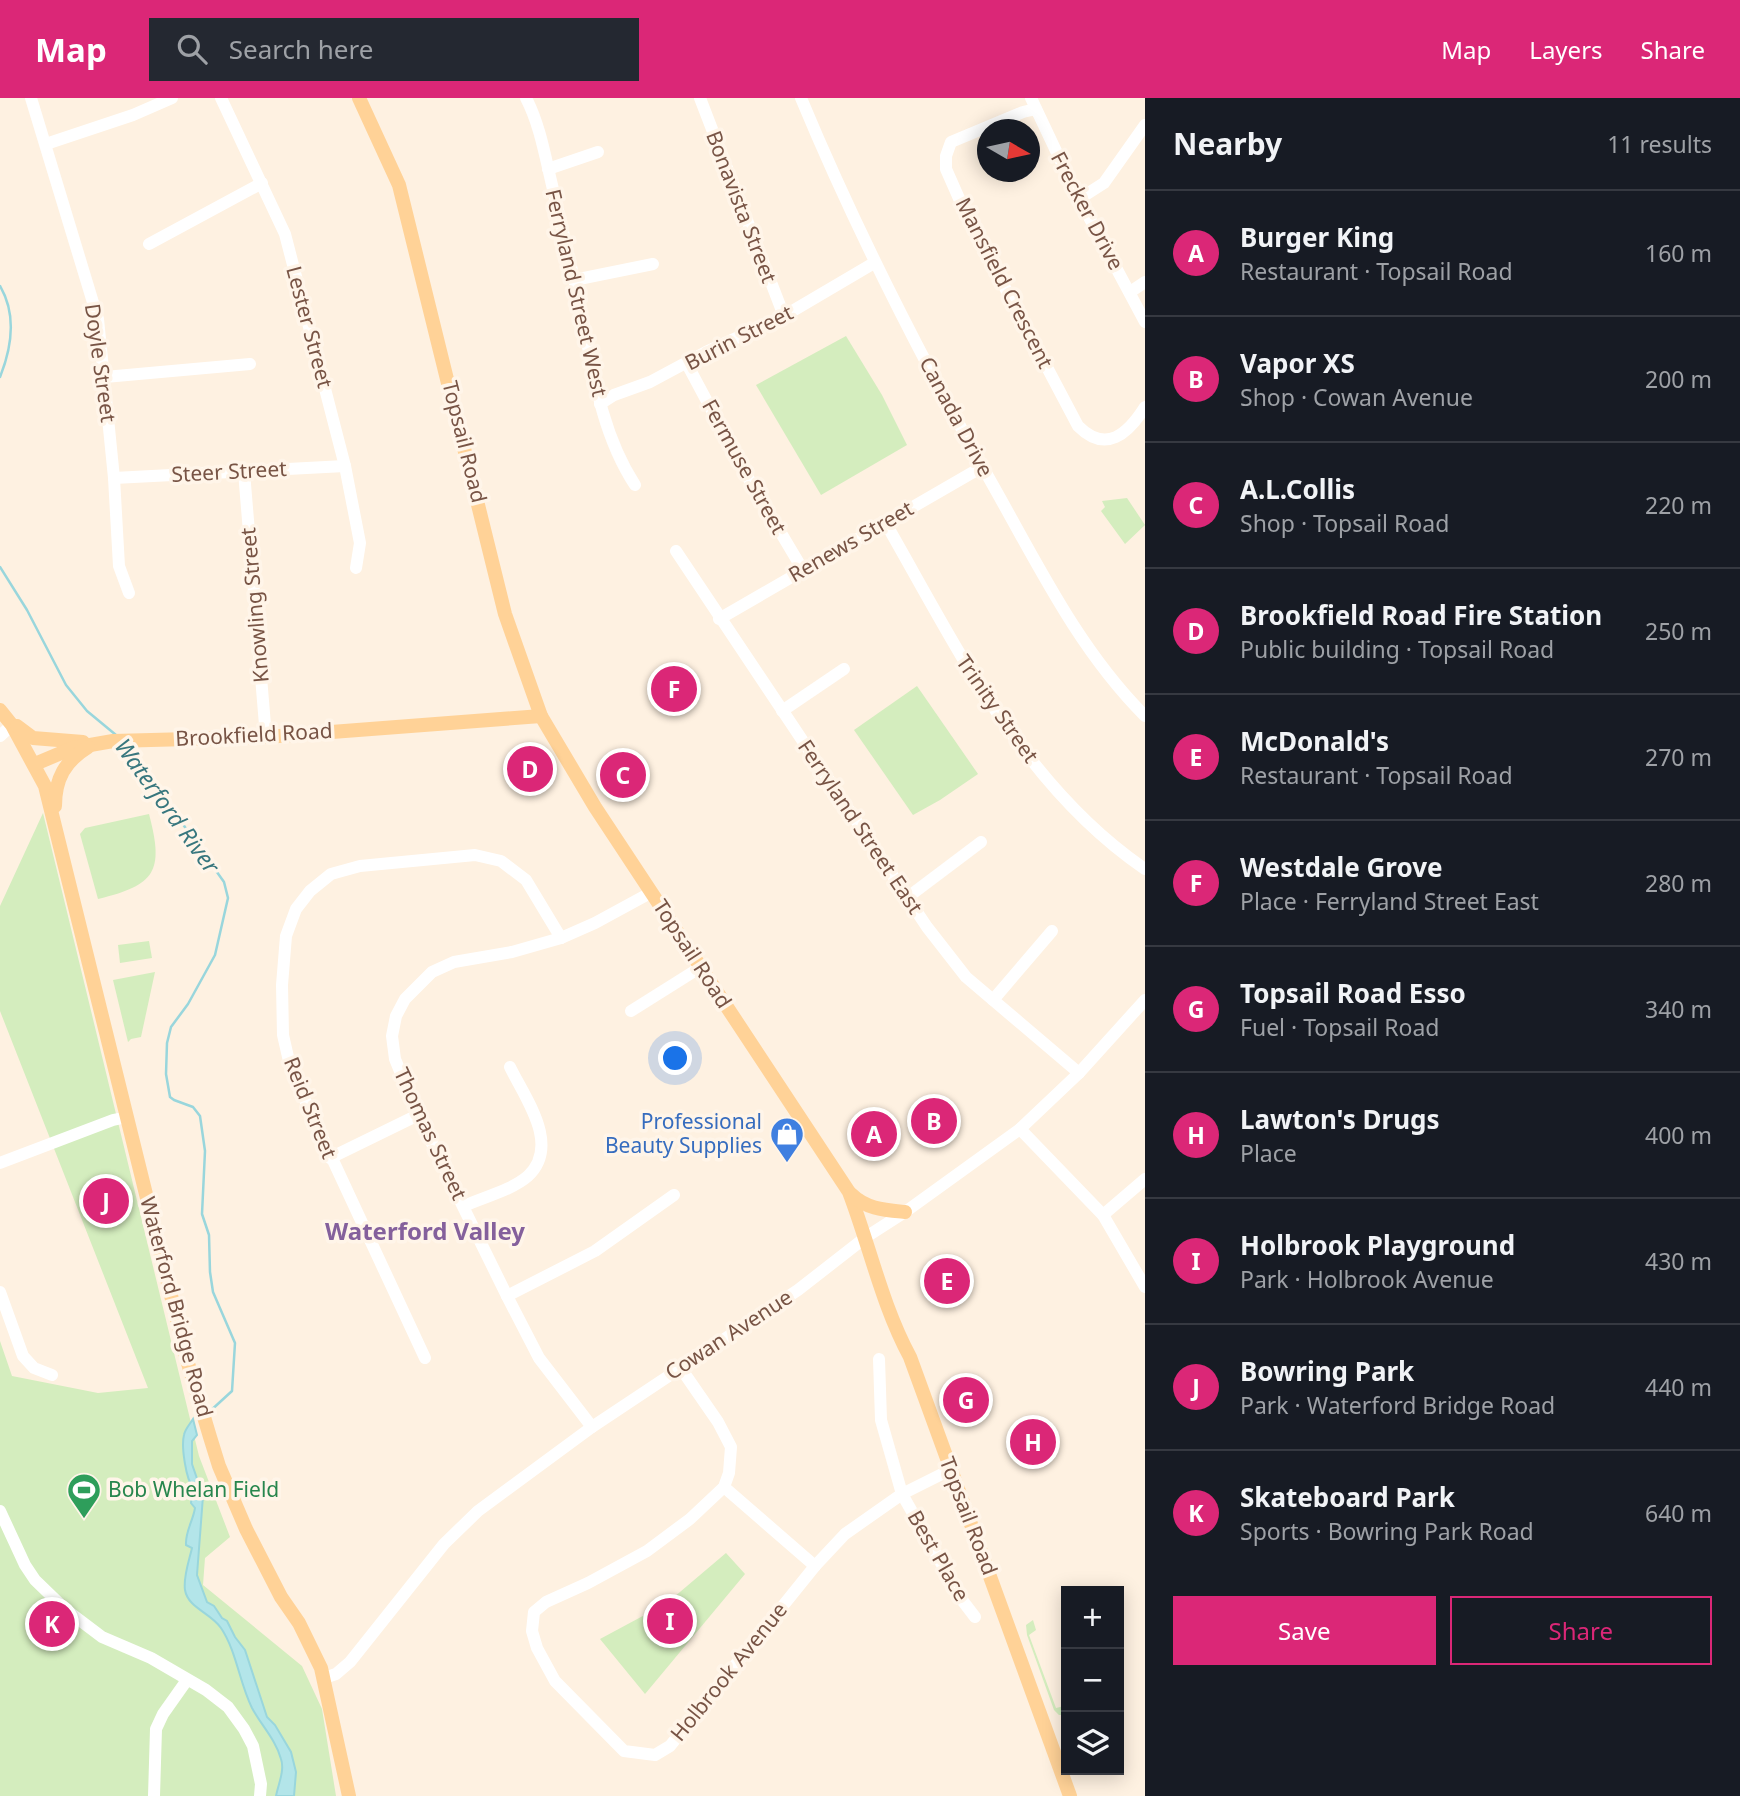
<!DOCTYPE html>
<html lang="en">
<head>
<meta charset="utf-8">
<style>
  :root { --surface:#171b24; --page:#242831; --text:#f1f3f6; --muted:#9ea1a6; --line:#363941; --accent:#db2777 }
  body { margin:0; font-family:"Noto Sans",sans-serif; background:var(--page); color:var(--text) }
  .controls { position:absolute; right:21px; bottom:21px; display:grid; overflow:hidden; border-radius:0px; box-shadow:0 4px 18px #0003 }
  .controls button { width:63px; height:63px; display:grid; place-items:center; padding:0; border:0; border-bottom:2px solid var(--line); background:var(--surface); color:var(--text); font:35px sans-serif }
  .compass { position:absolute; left:977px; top:21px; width:63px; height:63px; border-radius:50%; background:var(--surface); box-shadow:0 4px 18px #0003; rotate:99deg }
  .you { position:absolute; left:676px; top:961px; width:24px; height:24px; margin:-18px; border:5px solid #fff; border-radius:50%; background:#1a73e8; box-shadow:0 0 0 10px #1a73e833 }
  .badge { display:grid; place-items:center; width:46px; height:46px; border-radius:50%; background:var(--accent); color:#fff; font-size:23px; font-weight:700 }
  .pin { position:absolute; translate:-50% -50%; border:4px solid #fff; box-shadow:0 2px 7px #0006 }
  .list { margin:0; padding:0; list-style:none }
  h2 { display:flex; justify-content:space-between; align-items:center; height:91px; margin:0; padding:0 28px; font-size:30px }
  h2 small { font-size:23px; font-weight:400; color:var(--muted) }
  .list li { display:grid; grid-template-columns:46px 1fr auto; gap:21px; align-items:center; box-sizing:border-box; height:126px; padding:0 28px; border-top:2px solid var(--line) }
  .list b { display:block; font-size:26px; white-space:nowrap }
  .list p { margin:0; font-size:23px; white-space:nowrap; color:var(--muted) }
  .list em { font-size:23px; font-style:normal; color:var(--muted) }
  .actions { display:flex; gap:14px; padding:21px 28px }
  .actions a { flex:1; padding:16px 0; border:2px solid var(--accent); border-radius:0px; text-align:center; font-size:24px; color:var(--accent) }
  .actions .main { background:var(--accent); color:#fff }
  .icon { flex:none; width:38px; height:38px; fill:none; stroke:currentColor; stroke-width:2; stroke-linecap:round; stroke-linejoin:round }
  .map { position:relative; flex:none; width:1145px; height:1698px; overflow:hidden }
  header { display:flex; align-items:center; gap:42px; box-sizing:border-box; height:98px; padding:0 35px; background:var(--accent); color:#fff }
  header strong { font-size:33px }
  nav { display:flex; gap:38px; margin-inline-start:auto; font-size:24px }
  .search { width:490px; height:63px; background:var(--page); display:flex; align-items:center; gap:18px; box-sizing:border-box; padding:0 24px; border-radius:0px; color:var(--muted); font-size:26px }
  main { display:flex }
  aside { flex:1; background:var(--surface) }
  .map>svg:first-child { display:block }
</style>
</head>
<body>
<header>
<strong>Map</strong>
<div class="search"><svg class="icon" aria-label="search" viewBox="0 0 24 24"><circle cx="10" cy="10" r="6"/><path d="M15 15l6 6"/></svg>Search here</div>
<nav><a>Map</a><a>Layers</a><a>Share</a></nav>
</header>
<main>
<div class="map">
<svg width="1145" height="1698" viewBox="0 0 1145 1698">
  <rect width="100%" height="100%" fill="#fef1e1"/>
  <g fill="#d4edbe">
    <polygon points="846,238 882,297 907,347 821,397 756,287"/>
    <polygon points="1127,400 1145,427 1125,446 1101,413 1105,409 1102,403"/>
    <polygon points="917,588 978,676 940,702 913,717 854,632"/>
    <polygon points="43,715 199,1358 230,1439 205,1460 203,1487 302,1568 322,1611 336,1698 0,1698 0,1243 12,1278 98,1295 148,1290 0,913 0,808"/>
    <path d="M149,716c15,57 7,71 -51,85l-18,-65 5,-6z"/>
    <polygon points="149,843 152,860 120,865 118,847"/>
    <polygon points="155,874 141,939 131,941 128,944 113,882"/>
    <polygon points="726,1455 745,1476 645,1596 600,1541 667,1505"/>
    <polygon points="1033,1522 1036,1532 1029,1537 1056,1610 1064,1608 1065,1617 1059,1617 1054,1612 1027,1537 1026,1527"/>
  </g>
  <path fill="#b3e5e9" stroke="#99d6dc" stroke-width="2" d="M193,1321l4,16 -5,6v23l11,32 -6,79 10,27 7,4 8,12 5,3 8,16 10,13 22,67 8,8 16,27 5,20 -2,24h-18c2,-11 9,-26 5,-37 -5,-19 -20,-34 -29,-51 -13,-26 -15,-56 -31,-80 -10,-15 -33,-20 -36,-38 -2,-13 4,-29 7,-42l-6,-3c-1,-13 7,-24 9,-37l-4,-5 2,-16c-7,-7 -12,-41 -9,-52 1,-6 6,-11 9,-16z"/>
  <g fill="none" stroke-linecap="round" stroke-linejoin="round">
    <g stroke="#99d6dc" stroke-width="2.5">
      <path d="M0,188c17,29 12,61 0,91"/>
      <polyline points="0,469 27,512 66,587 87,613 116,637"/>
      <polyline points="128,649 224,784 228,800 215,857 188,906 171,929 167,945 166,976 170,999 174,1002 193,1009 200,1018 205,1053 202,1116 209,1137 210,1174 213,1194 235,1245 232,1293 208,1315"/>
    </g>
    <g stroke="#fff" stroke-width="12">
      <polyline points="31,0 98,221 114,380 119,468 129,495"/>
      <polyline points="221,0 285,136 345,368 360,445 356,470"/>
      <path d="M526,0c14,27 19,58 26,87 10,42 20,84 29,126 12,60 20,122 54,174"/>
      <polyline points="700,0 784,218"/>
      <path d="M801,0c57,137 125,269 198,398 43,77 83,157 146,220"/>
      <polyline points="1031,0 1074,91 1145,224"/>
      <path d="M1036,11l-13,3 -72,30 -5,14v13l19,43 113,214c28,28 50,8 67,-19"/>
      <polyline points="46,46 133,17 172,0"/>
      <polyline points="548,71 598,54"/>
      <polyline points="1079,101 1104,85 1145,27"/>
      <polyline points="149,146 262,85"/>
      <polyline points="574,182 653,166"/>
      <polyline points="1130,194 1145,184"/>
      <polyline points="687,266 747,378 803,472"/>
      <polyline points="105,279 250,266"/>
      <polyline points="600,306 614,297 650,284 706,254 784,218 874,165"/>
      <polyline points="244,374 266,639"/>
      <polyline points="114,380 345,368"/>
      <path d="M885,424c72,125 137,263 260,347"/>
      <polyline points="676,453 927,829 966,879 1079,975"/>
      <polyline points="719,521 982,369"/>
      <polyline points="782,613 844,571"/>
      <polyline points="0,638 12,627"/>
      <polyline points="908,799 981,744"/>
      <polyline points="993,902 1052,833"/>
      <polyline points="631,913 701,869"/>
      <polyline points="1020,1031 1103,1117 1145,1189"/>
      <polyline points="330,1060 418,1017"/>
      <polyline points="0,1065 113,1022 127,1019"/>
      <path d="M464,1108c20,-9 48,-16 64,-30 33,-31 -3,-78 -18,-109"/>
      <polyline points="1103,1117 1145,1081"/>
      <polyline points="0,1194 23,1258 34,1270 52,1277"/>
      <polyline points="507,1198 595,1153 674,1097"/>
      <polyline points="425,1260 291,972 283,937 282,887 286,838 296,811 310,793 331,776 360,768 475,757 501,763 526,782 561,840"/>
      <polyline points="879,1261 881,1322 902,1396 962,1502 975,1519"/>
      <polyline points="680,1269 718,1324 731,1349 729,1375 724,1389 690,1421 647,1453 588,1485 546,1504 534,1514 532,1533 537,1550 555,1583 624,1653 655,1657 670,1648 815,1468 845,1436 902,1396 950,1372"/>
      <polyline points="592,1329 539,1260 507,1198 418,1017 395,961 392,938 396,918 405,901 432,874 454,864 512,854 561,840 595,825 652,794"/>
      <polyline points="724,1389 815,1468"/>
      <polyline points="0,1413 25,1467 35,1482 65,1511 102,1539 151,1560 206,1592 228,1609 244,1631 253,1648 261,1686 260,1698"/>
      <polyline points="324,1580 336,1576 350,1564 444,1446 478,1413 592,1329 798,1192 866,1139 905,1114 1020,1031 1079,975 1145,902"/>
      <polyline points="154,1698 156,1631 163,1616 187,1582"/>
    </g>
    <g stroke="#ffd297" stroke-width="14">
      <path d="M359,0l40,87 106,429 36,102 54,91 254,385c21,55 33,113 61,165l160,439"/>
      <polyline points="0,612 12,627 45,688 187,1262 210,1339 219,1368 246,1431 281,1499 299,1525 321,1570 349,1698"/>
      <polyline points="17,628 33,640 83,644"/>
      <polyline points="35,666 73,650 113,643 266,639 541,618"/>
      <path d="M55,708c0,-27 10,-45 33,-59"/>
      <path d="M851,1096c15,15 34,16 54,18"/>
    </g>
  </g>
  <defs>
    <g id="shop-pin" transform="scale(1.75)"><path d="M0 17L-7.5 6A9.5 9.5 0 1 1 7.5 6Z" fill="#3f7fe0" stroke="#fff5e9"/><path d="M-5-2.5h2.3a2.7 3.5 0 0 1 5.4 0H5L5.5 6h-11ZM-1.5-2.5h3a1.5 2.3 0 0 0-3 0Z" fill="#fff"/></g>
    <g id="stadium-pin" transform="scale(1.75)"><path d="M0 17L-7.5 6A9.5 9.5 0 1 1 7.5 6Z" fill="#2e9e5b" stroke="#fff5e9"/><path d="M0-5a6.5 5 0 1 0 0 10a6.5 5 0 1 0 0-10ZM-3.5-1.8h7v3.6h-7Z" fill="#fff"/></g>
  </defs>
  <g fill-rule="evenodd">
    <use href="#shop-pin" x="787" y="1036"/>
    <use href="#stadium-pin" x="84" y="1392"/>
  </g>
  <g text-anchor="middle" stroke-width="7" stroke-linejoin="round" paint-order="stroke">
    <g font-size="21" fill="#785445" stroke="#fff5e9">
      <text transform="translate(741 109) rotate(69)" y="7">Bonavista Street</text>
      <text transform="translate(1087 113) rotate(62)" y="7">Frecker Drive</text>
      <text transform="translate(1004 185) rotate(63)" y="7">Mansfield Crescent</text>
      <text transform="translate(576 195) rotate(77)" y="7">Ferryland Street West</text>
      <text transform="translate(309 229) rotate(75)" y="7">Lester Street</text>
      <text transform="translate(739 240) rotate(-27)" y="7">Burin Street</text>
      <text transform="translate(100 265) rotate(82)" y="7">Doyle Street</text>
      <text transform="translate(956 319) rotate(62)" y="7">Canada Drive</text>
      <text transform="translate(464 344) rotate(76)" y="7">Topsail Road</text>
      <text transform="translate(744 369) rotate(61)" y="7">Fermuse Street</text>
      <text transform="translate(229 374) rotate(-3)" y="7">Steer Street</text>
      <text transform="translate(851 444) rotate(-30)" y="7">Renews Street</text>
      <text transform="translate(255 507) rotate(-95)" y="7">Knowling Street</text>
      <text transform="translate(997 611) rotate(55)" y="7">Trinity Street</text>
      <text transform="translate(254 637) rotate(-3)" y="7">Brookfield Road</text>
      <text transform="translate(860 729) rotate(56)" y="7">Ferryland Street East</text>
      <text transform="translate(692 856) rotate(57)" y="7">Topsail Road</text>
      <text transform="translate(310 1010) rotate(68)" y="7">Reid Street</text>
      <text transform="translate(430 1036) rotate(65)" y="7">Thomas Street</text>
      <text transform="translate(176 1209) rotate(75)" y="7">Waterford Bridge Road</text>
      <text transform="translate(729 1237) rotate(-33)" y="7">Cowan Avenue</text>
      <text transform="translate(968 1418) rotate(69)" y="7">Topsail Road</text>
      <text transform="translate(938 1458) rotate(60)" y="7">Best Place</text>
      <text transform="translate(729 1574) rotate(-51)" y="7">Holbrook Avenue</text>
    </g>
    <g font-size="21" fill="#366cbe" stroke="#fff5e9" text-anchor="end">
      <text x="762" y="1031">Professional<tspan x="762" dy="24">Beauty Supplies</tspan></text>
    </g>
    <g font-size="21" fill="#27864d" stroke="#fff5e9" text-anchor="start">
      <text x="108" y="1399">Bob Whelan Field</text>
    </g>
    <g font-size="23" font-style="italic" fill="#38777e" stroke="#fff5e9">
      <text transform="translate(167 708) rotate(54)" y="8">Waterford River</text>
    </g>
    <g font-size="24" font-weight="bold" fill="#84609c" stroke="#fff5e9">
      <text x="425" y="1142">Waterford Valley</text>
    </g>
  </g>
</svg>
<div class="controls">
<button>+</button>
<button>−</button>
<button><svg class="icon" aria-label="layers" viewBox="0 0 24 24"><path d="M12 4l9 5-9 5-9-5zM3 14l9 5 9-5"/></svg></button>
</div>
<svg class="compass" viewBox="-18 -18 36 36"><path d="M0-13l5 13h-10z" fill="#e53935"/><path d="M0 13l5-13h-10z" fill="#9ea1a6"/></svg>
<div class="you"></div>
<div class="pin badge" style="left:874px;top:1036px">A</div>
<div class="pin badge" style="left:934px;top:1023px">B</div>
<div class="pin badge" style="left:623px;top:677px">C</div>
<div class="pin badge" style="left:530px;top:671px">D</div>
<div class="pin badge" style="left:947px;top:1183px">E</div>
<div class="pin badge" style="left:674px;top:591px">F</div>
<div class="pin badge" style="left:966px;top:1302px">G</div>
<div class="pin badge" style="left:1033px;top:1344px">H</div>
<div class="pin badge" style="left:670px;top:1523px">I</div>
<div class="pin badge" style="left:106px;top:1103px">J</div>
<div class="pin badge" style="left:52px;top:1526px">K</div>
</div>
<aside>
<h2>Nearby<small>11 results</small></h2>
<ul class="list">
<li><span class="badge">A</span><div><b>Burger King</b><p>Restaurant · Topsail Road</p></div><em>160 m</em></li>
<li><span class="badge">B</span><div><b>Vapor XS</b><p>Shop · Cowan Avenue</p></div><em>200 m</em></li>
<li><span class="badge">C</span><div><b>A.L.Collis</b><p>Shop · Topsail Road</p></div><em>220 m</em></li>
<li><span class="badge">D</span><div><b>Brookfield Road Fire Station</b><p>Public building · Topsail Road</p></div><em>250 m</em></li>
<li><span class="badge">E</span><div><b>McDonald's</b><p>Restaurant · Topsail Road</p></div><em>270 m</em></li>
<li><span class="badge">F</span><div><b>Westdale Grove</b><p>Place · Ferryland Street East</p></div><em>280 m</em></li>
<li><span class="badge">G</span><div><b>Topsail Road Esso</b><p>Fuel · Topsail Road</p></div><em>340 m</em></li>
<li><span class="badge">H</span><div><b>Lawton's Drugs</b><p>Place</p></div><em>400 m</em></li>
<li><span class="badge">I</span><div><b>Holbrook Playground</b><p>Park · Holbrook Avenue</p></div><em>430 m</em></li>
<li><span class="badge">J</span><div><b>Bowring Park</b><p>Park · Waterford Bridge Road</p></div><em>440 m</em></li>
<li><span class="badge">K</span><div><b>Skateboard Park</b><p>Sports · Bowring Park Road</p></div><em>640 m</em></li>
</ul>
<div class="actions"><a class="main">Save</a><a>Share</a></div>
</aside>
</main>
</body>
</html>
